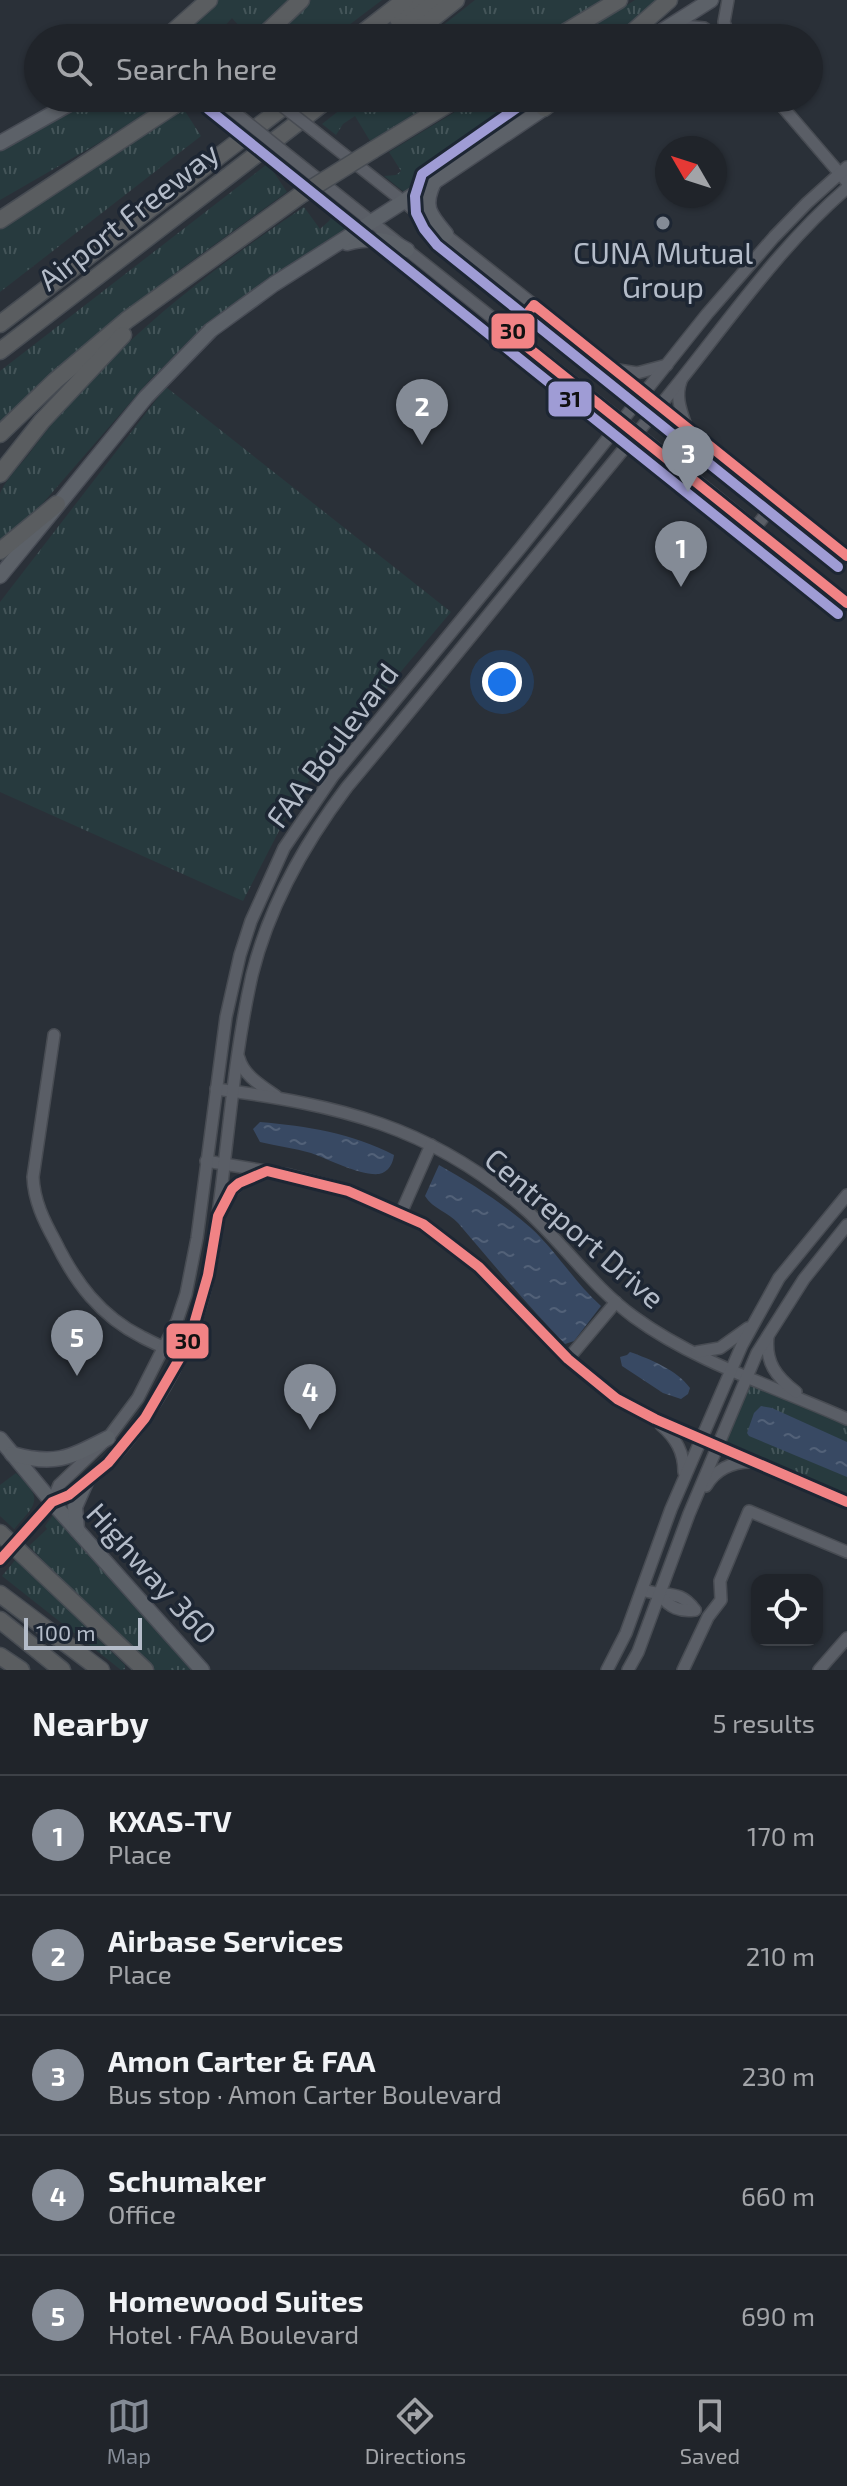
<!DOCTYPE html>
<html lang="en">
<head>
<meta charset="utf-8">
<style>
  :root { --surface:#20242a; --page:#282c32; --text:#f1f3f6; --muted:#a2a4a8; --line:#3d4147; --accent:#848b96 }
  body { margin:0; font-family:"Exo 2",sans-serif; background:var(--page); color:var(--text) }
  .controls { position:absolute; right:24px; bottom:24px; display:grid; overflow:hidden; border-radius:16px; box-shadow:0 2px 6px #0004 }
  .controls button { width:72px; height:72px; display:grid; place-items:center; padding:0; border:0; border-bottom:2px solid var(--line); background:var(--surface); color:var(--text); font:40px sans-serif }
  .compass { position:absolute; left:655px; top:136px; width:72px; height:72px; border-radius:50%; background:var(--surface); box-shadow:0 2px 6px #0004; rotate:309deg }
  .scale { position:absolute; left:24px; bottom:20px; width:118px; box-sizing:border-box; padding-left:8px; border:4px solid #b4bcc9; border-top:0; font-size:22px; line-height:28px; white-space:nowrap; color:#b4bcc9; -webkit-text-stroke:6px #1d2633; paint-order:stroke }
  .you { position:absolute; left:502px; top:682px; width:28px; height:28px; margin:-20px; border:6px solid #fff; border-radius:50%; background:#1a73e8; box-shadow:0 0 0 12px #1a73e833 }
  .badge { display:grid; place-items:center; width:52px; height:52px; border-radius:50%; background:var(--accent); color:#fff; font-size:26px; font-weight:700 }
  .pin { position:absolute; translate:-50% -66px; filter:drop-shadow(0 2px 4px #0008) }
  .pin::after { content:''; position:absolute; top:42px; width:28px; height:24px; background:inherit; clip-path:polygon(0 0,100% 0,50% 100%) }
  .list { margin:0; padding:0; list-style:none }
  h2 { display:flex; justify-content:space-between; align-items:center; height:104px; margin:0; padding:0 32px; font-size:34px }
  h2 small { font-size:26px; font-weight:400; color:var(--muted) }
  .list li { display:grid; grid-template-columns:52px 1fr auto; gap:24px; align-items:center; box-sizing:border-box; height:120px; padding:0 32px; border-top:2px solid var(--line) }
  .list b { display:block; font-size:30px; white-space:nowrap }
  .list p { margin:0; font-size:26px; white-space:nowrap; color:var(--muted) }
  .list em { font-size:26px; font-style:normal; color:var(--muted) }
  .icon { flex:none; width:44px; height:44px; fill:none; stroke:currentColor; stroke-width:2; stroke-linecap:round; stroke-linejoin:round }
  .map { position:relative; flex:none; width:847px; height:1670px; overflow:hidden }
  .search { position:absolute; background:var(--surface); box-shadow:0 2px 6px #0004; left:24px; right:24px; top:24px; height:88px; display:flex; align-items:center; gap:20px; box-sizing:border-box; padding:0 28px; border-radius:44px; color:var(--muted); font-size:30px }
  .sheet { height:704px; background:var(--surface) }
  nav { display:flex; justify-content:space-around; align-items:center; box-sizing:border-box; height:112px; border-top:2px solid var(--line); background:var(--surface); font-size:22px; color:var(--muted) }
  nav a { display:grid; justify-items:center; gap:4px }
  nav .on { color:var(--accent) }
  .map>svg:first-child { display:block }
</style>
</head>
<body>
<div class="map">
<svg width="847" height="1670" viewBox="0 0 847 1670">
  <defs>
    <pattern id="grass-tufts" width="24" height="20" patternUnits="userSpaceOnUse" patternTransform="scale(2)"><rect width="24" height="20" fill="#273a3e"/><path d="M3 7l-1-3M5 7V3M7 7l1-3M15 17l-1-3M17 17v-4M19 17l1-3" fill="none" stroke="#445559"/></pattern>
    <pattern id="water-ripples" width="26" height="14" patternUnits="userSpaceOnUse" patternTransform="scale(2)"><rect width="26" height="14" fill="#384963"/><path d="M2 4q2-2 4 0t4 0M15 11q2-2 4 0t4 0" fill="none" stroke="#526178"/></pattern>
  </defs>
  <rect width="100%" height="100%" fill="#2a3038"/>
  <g fill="url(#grass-tufts)">
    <polygon points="217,0 289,0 249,37 232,18 221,30 221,38 213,38 195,24 195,21"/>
    <polygon points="311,0 382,0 332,38 272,38"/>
    <polygon points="475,0 607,0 543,38 427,38"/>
    <polygon points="635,0 665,0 622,38 574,38"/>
    <polygon points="92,98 169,98 97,144 0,200 0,150 67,115"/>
    <polygon points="355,98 442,98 370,141 355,116 343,124 336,135 322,124"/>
    <polygon points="478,98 547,98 404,192 384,176 396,175 401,171 389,152"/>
    <polygon points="183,108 201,136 0,292 0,229"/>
    <polygon points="275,158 277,160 269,165 287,192 178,271 85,348 0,427 0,371"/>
    <path d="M304,207l16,22 9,-8 7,-13 20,14 -91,59 -64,49 -52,51 -106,122 -43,39c0,-12 0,-37 0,-48 3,-11 21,-30 29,-40 73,-101 172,-178 275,-247z"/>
    <polygon points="166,387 451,612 298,794 243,901 0,792 0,602"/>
    <polygon points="748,1385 758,1386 847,1425 847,1496 729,1445 725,1442"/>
    <path d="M16,1473c28,26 21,30 -2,56l-14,-13v-31z"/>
    <polygon points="53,1515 57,1516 193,1670 151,1670 29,1546 47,1529 45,1526"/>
    <polygon points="16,1559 125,1665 125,1669 121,1670 2,1576"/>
  </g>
  <g fill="url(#water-ripples)">
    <path d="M260,1122c47,4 92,11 134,33 -1,8 -5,17 -15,19 -18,2 -51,-15 -68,-21 -17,-5 -34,-7 -51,-11l-7,-13z"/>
    <path d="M439,1165c32,18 65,39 92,63 26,24 44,55 70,78l-27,35 -9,3c-38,-39 -72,-80 -107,-121 -10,-11 -25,-14 -33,-27z"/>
    <path d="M630,1352c20,7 47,18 60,36l-2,6 -7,5 -18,-6 -41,-27 -2,-9 7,-2z"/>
    <polygon points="761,1406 772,1408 847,1442 847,1477 749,1436 747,1433 754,1413"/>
  </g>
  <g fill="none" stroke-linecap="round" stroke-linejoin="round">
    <g stroke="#484c53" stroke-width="14">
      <g id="minor">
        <polyline points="728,0 724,22 730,38"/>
        <polyline points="673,25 704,28 719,38"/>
        <polyline points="170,36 187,33 200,38"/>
        <polyline points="217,98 233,111"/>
        <polyline points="775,98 847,182"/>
        <polyline points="313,130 615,369 847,556"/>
        <polyline points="284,152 707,489 847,603"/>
        <polyline points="511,334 534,305"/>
        <polyline points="618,370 637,373 667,365"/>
        <path d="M681,381c-6,15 0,30 5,45"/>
        <polyline points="755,528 777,500"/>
        <path d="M54,1035l-21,142c1,24 11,44 22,64 20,41 45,75 87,96 13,7 26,12 39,19"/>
        <path d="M239,1058c4,17 23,28 37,38"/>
        <path d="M216,1089c122,16 215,37 310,121 38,34 67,77 108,107 63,46 142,70 213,102"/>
        <polyline points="206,1161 289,1175 331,1186 348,1191 423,1224 479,1267 568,1359 617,1399 655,1419 847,1502"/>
        <path d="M222,1208c11,-22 18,-28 42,-36"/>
        <polyline points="401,1213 431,1145"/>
        <path d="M768,1336c-3,26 8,41 28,56"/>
        <polyline points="697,1352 720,1348 748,1328"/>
        <polyline points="568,1359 616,1302"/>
        <path d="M661,1425c15,13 23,27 23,47"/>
        <path d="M706,1486c10,-17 26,-24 45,-24"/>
        <path d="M52,1502c33,-14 61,-41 82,-69 30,-39 53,-82 67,-129 11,-37 15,-75 20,-113 9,-72 15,-145 31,-216 17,-69 52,-131 95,-188 105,-125 206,-254 311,-379 62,-74 115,-156 189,-220"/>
        <polyline points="36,1520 52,1502 59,1485 108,1438 138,1398 177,1321 186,1294 197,1238 226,1017 240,955 251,921 284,848 333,776 522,546 707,314 774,237 807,203 847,167"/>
        <path d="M643,1590c24,8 36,-2 52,20"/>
        <path d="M660,1595c10,13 20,17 35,15"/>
        <polyline points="607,1670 626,1633 671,1509 742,1345 779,1278 847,1195"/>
        <polyline points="628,1670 638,1652 689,1514 757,1353 804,1279 847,1225"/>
        <polyline points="683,1670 708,1617 721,1600 720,1581 749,1511 847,1552"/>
        <polyline points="819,1670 847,1638"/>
      </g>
    </g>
    <g stroke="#484c55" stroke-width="17">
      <g id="major">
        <polyline points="651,38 711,0"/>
        <polyline points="0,143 80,98"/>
        <path d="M434,182c-12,25 -4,33 12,52"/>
        <path d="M347,243c22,-6 40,-5 60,7"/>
        <polyline points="0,576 146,397 211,330 274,284 434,182 552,103"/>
        <polyline points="0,1439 52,1502 202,1670"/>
        <path d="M12,1454c43,12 57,4 96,-16"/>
        <polyline points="77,1530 75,1507 86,1482"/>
      </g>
    </g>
    <g stroke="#474c53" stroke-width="19">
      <g id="highway">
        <polyline points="398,19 422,0"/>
        <polyline points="166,38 209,0"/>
        <polyline points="261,38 301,0"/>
        <polyline points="356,38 405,0"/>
        <polyline points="390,38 438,0"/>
        <polyline points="408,38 456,0"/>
        <polyline points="556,38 619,0"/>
        <polyline points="626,38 669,0"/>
        <polyline points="544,108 556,98"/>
        <polyline points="373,150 458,98"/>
        <polyline points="0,220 185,98"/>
        <polyline points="0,324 295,98"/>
        <polyline points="0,351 330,98"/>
        <polyline points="0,434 55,381 127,320 299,196"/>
        <polyline points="0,474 42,421 123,335"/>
        <polyline points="0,551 57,504"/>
        <polyline points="0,1533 145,1670"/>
        <polyline points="0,1594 101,1670"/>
        <polyline points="0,1620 62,1670"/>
        <polyline points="0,1656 21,1670"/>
      </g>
    </g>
    <use href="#minor" stroke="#5a5e66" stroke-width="11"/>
    <use href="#major" stroke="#5c6168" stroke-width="14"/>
    <use href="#highway" stroke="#5a5d60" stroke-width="16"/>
    <g stroke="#484c53" stroke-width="14" stroke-linecap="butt">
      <g id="minor-bridge">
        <polyline points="272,98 313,130"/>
        <polyline points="233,111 284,152"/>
        <polyline points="0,1560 36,1520"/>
      </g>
    </g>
    <g stroke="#474c53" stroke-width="19" stroke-linecap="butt">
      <polyline id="highway-bridge" points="299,196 373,150"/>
    </g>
    <use href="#minor-bridge" stroke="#5a5e66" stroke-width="11"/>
    <use href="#highway-bridge" stroke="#5a5d60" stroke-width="16"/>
    <g stroke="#1d2633" stroke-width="16">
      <g id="bus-1">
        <polyline points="847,556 534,305 511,334 847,603"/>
        <polyline points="0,1560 52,1502 69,1495 108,1463 145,1418 181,1356 192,1331 208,1275 218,1216 232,1189 239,1183 267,1171 348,1191 423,1224 479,1267 568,1359 617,1399 655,1419 847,1502"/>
      </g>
    </g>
    <g stroke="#1d2633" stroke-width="16">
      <g id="bus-2">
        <polyline points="531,98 422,174 415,196 416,213 424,229 437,245 838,567"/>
        <polyline points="208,109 838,614"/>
      </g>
    </g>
    <use href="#bus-1" stroke="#f18385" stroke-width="10"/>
    <use href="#bus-2" stroke="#9f9cd5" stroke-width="10"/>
  </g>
  <circle fill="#848b96" stroke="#1d2633" stroke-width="3" cx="663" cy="223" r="8"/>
  <g text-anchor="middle" stroke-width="7" stroke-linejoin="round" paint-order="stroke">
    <g font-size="30" fill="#b4bcc9" stroke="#1d2633">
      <text transform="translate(129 217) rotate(-38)" y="10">Airport Freeway</text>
      <text transform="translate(333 746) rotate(-53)" y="10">FAA Boulevard</text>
      <text transform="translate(574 1229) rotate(41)" y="10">Centreport Drive</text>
      <text transform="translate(151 1574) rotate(48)" y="10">Highway 360</text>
    </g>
    <g font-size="30" fill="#b4bcc9" stroke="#1d2633">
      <text x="663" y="264">CUNA Mutual<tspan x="663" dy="34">Group</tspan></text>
    </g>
  </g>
  <g stroke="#1d2633" stroke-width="3">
    <rect x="490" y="312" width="46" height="38" rx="8" fill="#f18385"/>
    <rect x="547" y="380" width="46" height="38" rx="8" fill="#9f9cd5"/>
    <rect x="165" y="1322" width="45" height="38" rx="8" fill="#f18385"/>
  </g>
  <g font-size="22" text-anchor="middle" font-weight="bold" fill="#111">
    <text x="513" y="339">30</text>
    <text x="570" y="407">31</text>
    <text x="188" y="1349">30</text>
  </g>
</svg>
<div class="controls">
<button><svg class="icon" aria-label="locate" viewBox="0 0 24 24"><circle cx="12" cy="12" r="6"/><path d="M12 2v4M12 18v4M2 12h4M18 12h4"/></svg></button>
</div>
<svg class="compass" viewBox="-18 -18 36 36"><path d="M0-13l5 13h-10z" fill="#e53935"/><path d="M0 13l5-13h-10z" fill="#a2a4a8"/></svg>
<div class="scale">100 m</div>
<div class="you"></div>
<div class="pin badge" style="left:681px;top:587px">1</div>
<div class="pin badge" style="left:422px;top:445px">2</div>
<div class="pin badge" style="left:688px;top:492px">3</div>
<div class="pin badge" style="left:310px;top:1430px">4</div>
<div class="pin badge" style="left:77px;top:1376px">5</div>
<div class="search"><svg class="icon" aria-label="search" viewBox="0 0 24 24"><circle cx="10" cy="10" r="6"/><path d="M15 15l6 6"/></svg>Search here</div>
</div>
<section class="sheet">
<h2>Nearby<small>5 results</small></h2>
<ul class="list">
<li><span class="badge">1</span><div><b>KXAS-TV</b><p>Place</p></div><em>170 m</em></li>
<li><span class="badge">2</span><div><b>Airbase Services</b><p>Place</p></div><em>210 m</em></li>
<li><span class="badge">3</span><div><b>Amon Carter &amp; FAA</b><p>Bus stop · Amon Carter Boulevard</p></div><em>230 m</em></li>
<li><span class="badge">4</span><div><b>Schumaker</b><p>Office</p></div><em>660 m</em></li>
<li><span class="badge">5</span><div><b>Homewood Suites</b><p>Hotel · FAA Boulevard</p></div><em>690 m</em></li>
</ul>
</section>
<nav>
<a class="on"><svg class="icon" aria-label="map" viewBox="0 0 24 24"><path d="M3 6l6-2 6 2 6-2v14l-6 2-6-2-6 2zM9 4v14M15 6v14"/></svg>Map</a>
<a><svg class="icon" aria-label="directions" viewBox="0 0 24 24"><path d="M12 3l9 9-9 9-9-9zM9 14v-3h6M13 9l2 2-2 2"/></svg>Directions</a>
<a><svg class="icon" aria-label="saved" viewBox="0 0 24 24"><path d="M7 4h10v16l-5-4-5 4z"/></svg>Saved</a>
</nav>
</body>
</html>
